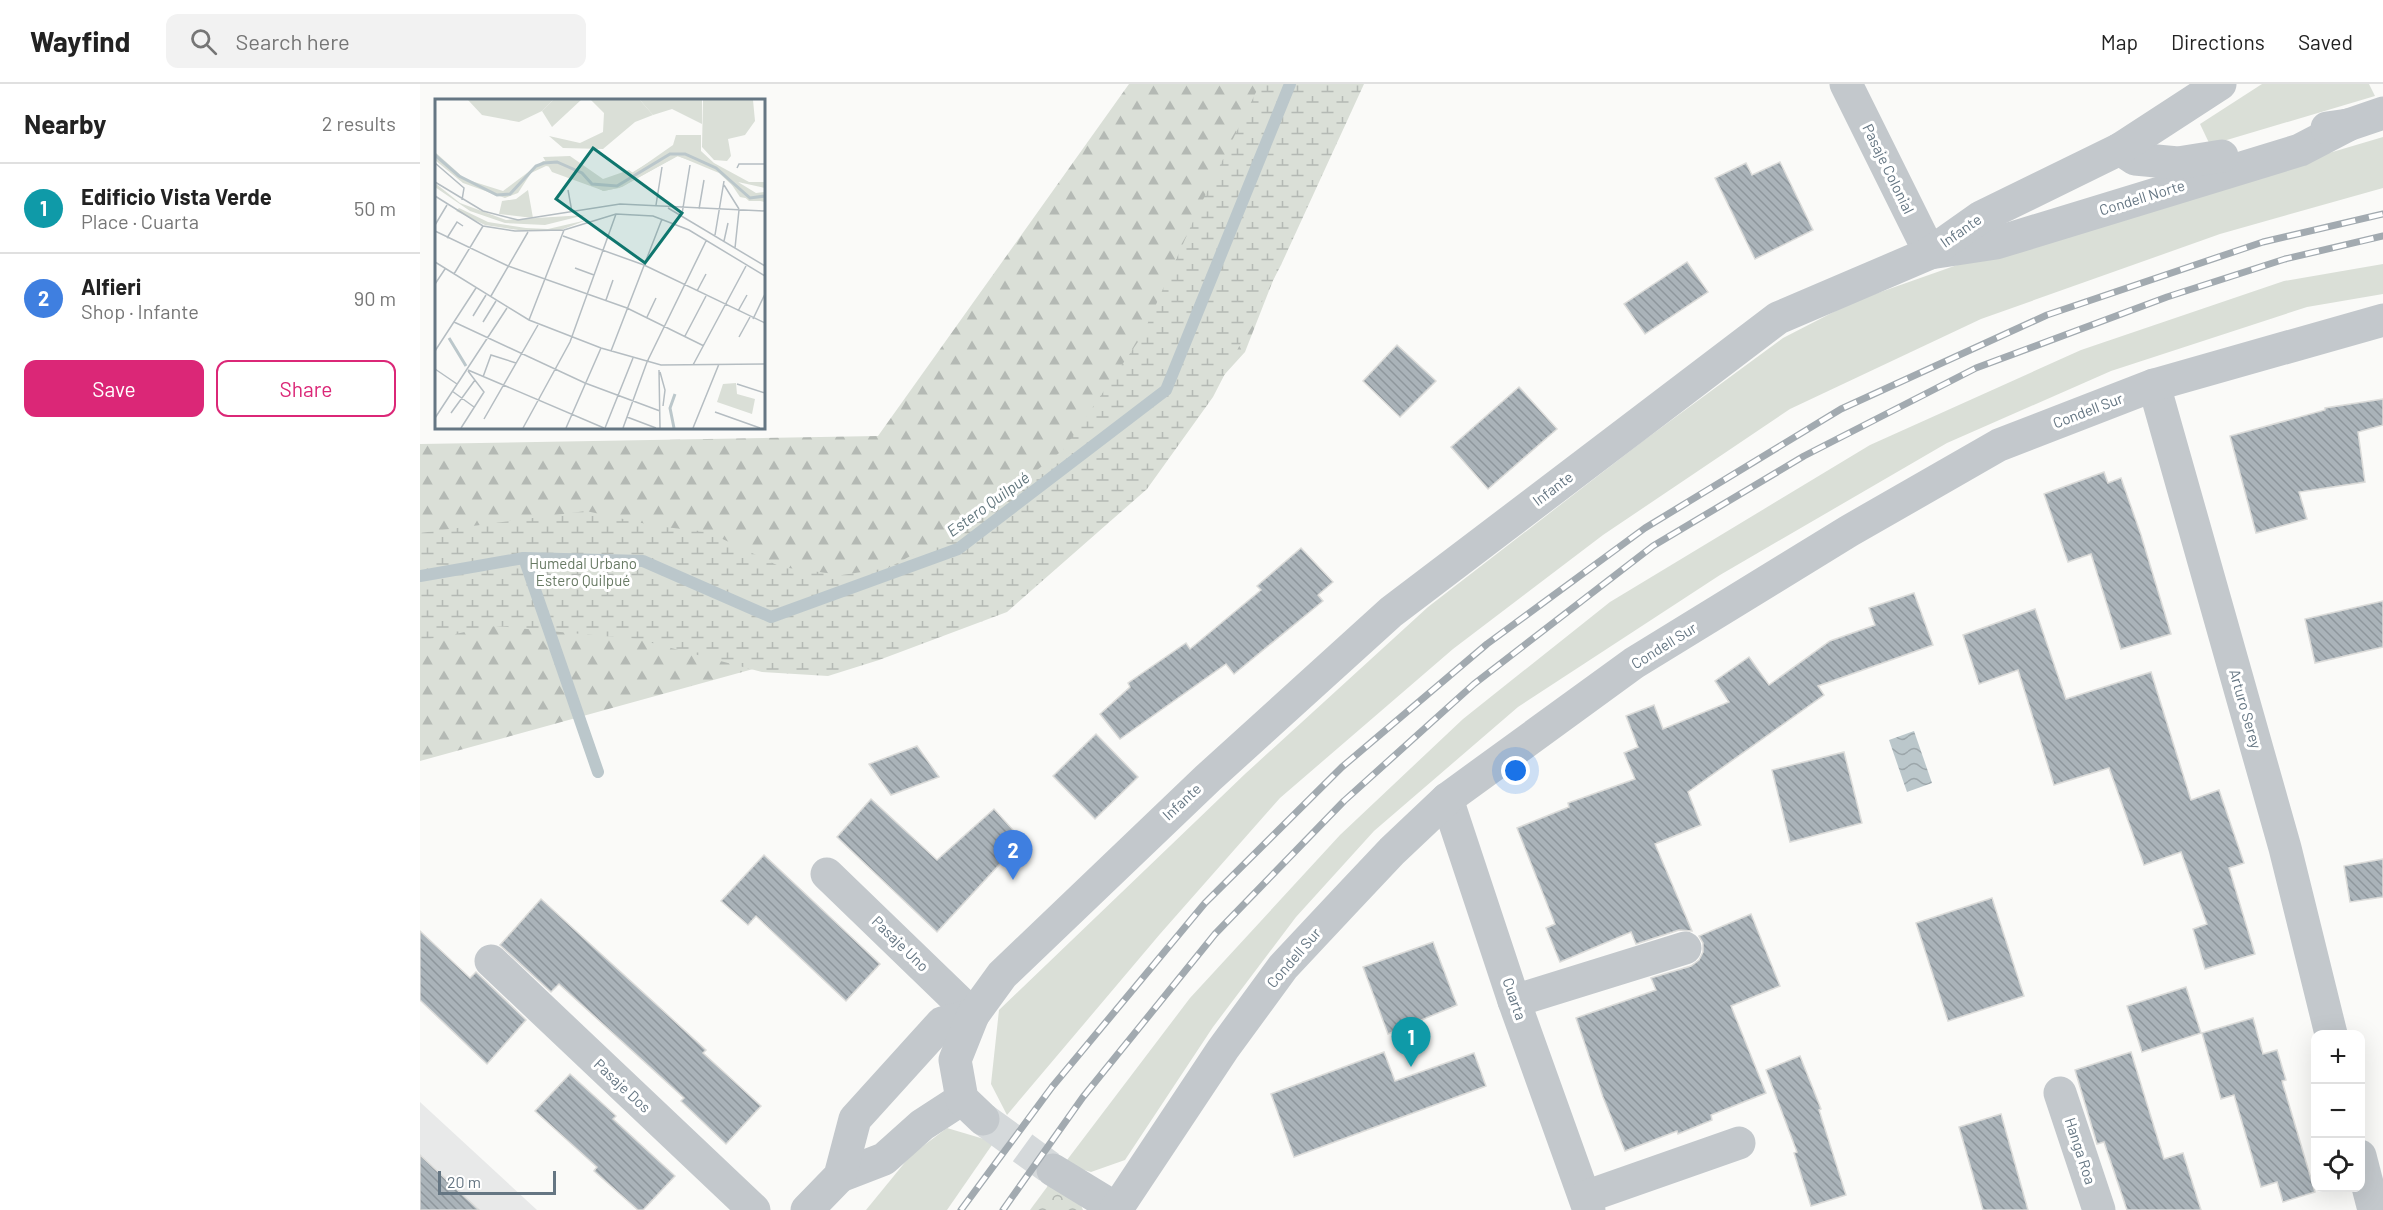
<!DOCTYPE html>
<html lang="en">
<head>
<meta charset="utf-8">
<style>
  :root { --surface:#fff; --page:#f2f2f2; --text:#222; --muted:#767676; --line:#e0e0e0; --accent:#db2777 }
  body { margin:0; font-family:Barlow,sans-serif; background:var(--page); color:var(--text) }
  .controls { position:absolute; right:18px; bottom:18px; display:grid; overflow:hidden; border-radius:12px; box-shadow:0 6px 24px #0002 }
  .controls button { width:54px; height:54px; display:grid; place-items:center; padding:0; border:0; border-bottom:2px solid var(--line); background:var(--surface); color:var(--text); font:30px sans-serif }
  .scale { position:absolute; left:18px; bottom:15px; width:118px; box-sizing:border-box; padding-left:6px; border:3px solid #657683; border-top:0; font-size:16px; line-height:21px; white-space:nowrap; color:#657683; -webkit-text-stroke:4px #fff; paint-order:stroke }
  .you { position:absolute; left:1096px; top:687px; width:21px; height:21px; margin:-15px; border:4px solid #fff; border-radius:50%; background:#1a73e8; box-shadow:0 0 0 9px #1a73e833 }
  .badge { display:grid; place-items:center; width:39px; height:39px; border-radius:50%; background:var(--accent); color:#fff; font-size:20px; font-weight:700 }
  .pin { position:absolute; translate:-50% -50px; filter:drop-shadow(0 2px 3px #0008) }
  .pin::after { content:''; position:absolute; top:32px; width:21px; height:18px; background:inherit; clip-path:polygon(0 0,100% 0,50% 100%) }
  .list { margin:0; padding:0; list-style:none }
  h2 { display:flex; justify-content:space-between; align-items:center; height:78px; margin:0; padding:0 24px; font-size:26px }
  h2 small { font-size:20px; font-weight:400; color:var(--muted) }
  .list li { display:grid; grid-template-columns:39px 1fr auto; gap:18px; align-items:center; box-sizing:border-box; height:90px; padding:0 24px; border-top:2px solid var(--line) }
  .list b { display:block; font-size:22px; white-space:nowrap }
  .list p { margin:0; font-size:20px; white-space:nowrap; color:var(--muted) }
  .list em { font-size:20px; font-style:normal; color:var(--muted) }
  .actions { display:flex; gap:12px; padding:18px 24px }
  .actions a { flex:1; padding:14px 0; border:2px solid var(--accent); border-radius:12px; text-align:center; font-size:21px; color:var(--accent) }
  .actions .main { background:var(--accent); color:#fff }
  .icon { flex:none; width:33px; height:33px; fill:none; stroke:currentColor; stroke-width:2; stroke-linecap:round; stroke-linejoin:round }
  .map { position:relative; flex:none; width:1963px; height:1126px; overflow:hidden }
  header { display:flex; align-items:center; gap:36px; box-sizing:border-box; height:84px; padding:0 30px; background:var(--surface); border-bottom:2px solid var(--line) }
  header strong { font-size:28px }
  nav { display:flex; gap:33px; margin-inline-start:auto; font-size:21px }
  .search { width:420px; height:54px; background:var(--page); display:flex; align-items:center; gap:15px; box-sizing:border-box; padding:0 21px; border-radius:12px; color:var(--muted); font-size:22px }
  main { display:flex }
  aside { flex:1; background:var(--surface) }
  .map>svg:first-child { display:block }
</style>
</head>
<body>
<header>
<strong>Wayfind</strong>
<div class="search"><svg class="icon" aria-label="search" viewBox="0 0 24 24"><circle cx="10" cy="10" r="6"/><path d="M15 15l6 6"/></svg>Search here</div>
<nav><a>Map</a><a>Directions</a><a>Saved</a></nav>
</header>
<main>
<aside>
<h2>Nearby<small>2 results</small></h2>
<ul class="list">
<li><span class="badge" style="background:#0f9aa8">1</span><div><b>Edificio Vista Verde</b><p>Place · Cuarta</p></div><em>50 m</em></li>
<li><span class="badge" style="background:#3f7fe0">2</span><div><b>Alfieri</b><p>Shop · Infante</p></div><em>90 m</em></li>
</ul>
<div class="actions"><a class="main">Save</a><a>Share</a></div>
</aside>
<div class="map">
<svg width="1963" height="1126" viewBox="0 0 1963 1126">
  <defs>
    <pattern id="forest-firs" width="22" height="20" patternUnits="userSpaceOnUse" patternTransform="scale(1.5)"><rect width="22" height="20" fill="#dadfd7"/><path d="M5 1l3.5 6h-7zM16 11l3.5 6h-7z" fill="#b4b9b4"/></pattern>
    <pattern id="wetland-marsh" width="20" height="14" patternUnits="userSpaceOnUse" patternTransform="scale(1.5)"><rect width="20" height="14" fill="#dadfd7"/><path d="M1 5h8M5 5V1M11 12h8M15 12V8" fill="none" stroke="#b4b9b4"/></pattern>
    <pattern id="park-crowns" width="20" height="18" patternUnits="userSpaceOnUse" patternTransform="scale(1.5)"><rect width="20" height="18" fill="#dadfd7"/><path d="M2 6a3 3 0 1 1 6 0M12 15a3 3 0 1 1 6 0" fill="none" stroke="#b4b9b4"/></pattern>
    <pattern id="water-waves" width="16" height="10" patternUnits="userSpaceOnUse" patternTransform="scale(1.5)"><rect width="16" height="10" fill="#bbc7cb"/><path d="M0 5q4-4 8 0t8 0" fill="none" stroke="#9ca6aa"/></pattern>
    <pattern id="building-back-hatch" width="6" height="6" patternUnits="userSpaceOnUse" patternTransform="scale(1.5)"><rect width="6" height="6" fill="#aab3b9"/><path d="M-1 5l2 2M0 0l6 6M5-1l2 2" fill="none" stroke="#8e969c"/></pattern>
  </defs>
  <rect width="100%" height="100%" fill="#fafaf8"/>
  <polygon fill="#e8e9e9" points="0,1018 117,1126 0,1126"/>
  <g fill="#dadfd7">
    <polygon points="1842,0 1949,0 1955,12 1790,61 1780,40"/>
    <polygon points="1963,53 1963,104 1800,150 1561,235 1370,325 1183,451 1033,565 860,714 740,850 587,1031 571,1000 579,926 825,690 1008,523 1223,357 1363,254 1435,217 1574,168"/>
    <polygon points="1963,180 1963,210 1887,223 1691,287 1527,359 1300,491 1098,623 954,747 876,833 793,943 705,1076 671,1088 644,1080 770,914 920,751 1043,635 1190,518 1450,361 1661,266 1864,197"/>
    <polygon points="527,1044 574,1058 527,1126 446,1126 491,1071"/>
  </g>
  <polygon fill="url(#forest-firs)" points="709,0 930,0 825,268 605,510 0,677 0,360 458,352"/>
  <polygon fill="url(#wetland-marsh)" points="840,0 944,0 861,181 793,313 727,405 587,528 459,576 408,592 342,588 217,555 75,542 0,557 0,449 166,427 236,442 288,448 361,483 422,491 468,484 539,446 643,366 722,252 779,124"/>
  <polygon fill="url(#park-crowns)" points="630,1099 658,1114 663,1126 610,1126"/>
  <polygon fill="url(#water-waves)" points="1494,647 1512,699 1487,708 1469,656"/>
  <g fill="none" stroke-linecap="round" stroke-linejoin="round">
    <g stroke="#bbc7cb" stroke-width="12">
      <polyline points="104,474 178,688"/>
      <polyline points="0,492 104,474 223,477 351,533 538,465 746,306 870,0"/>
    </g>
  </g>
  <g fill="url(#building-back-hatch)" stroke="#dcdcda" stroke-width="1.5">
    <polygon points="1360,78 1393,146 1335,175 1295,94 1326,79 1332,91"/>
    <polygon points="1267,178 1288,208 1225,250 1204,220"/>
    <polygon points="977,261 1016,297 980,333 943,297"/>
    <polygon points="1099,303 1137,345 1068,405 1031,363"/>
    <polygon points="1963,315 1963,341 1938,348 1945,398 1879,408 1887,435 1836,449 1810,352 1905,326 1905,324"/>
    <polygon points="1684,388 1688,399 1701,394 1721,451 1751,550 1701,565 1671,470 1648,478 1624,410"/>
    <polygon points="881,464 913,498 898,511 903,517 814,590 806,580 700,655 680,630 710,603 708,599 766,559 770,565 841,506 837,502"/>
    <polygon points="1494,509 1513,561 1398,602 1404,611 1268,708 1281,741 1235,760 1272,847 1259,846 1216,860 1211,848 1140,878 1126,844 1135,840 1097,744 1149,723 1148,719 1215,695 1204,669 1218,663 1206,632 1234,621 1243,645 1309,618 1295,597 1329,573 1349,601 1410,557 1455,541 1449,524"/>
    <polygon points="1963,517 1963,563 1895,579 1885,535"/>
    <polygon points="1615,525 1646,615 1731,588 1771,716 1799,706 1824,779 1809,784 1835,870 1785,885 1773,845 1787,840 1761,768 1724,781 1689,684 1634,701 1598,586 1559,600 1543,551"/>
    <polygon points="676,650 718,693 675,735 633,692"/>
    <polygon points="497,662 519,693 471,711 449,680"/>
    <polygon points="1424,668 1442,739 1370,758 1352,686"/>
    <polygon points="451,715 517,776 574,725 602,756 517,848 417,753"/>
    <polygon points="344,771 460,880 426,917 336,832 328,841 301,817"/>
    <polygon points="1963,775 1963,813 1930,818 1924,782"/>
    <polygon points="1572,814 1604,912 1528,937 1496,839"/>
    <polygon points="121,815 286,966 283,969 341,1022 306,1060 261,1017 264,1014 139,900 131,908 80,861"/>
    <polygon points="1331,830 1360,902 1311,922 1346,1009 1291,1031 1292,1036 1258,1050 1257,1047 1205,1067 1183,1013 1156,934 1236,906 1231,894 1271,882 1279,876 1283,868 1283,859 1279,852"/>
    <polygon points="0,847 50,894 56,888 106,936 67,980 0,916"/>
    <polygon points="1013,858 1037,921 968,950 943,883"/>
    <polygon points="1766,903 1781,949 1722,968 1707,922"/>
    <polygon points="1833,934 1843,970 1857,966 1866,996 1862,997 1895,1108 1863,1118 1857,1098 1841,1103 1814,1011 1801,1015 1782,949"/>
    <polygon points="964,968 975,997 1054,969 1066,1002 874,1073 851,1010"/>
    <polygon points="1711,968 1744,1075 1763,1069 1781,1126 1707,1126 1684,1058 1677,1060 1655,986"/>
    <polygon points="1380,972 1401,1025 1399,1026 1426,1111 1391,1122 1374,1069 1377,1068 1346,986"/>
    <polygon points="150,990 196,1032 193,1035 255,1092 223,1126 218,1126 174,1087 177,1083 115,1027"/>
    <polygon points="1581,1030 1608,1126 1563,1126 1539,1043"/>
    <polygon points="0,1071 59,1126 0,1126"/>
  </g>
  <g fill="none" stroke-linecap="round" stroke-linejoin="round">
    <polyline stroke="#d5d9db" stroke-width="33" stroke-dasharray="33 16" stroke-linecap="butt" points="563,1035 633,1086"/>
    <g stroke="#c3c8cc" stroke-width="33">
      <polyline points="1426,0 1510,169 1576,159 1880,66 1928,41"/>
      <polyline points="1907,44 1928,41 1963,29"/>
      <polyline points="1700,65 1715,75 1758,79 1802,72"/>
      <polyline points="1734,301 1865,764 1911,950"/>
      <polyline points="1027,715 1094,917 1169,1126"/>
      <polyline points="407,790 553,931"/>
      <polyline points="71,877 334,1126"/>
      <polyline points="1094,917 1265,864"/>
      <polyline points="1640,1009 1679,1126"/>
      <polyline points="1940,1072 1954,1126"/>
      <polyline points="420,1092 464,1075 502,1041 542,1015"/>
      <polyline points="1165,1113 1319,1059"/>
      <polyline points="387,1126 420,1092 435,1035 522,939 553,931"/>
    </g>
    <g stroke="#c3c8cc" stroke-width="33">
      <polyline points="563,1035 542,1015 535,976 553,931 582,891 788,694 971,528 1358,234 1510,169 1561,133 1700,65 1800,0"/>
      <polyline points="633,1086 697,1125"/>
      <polyline points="696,1126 803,965 863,883 922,820 972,767 1027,715 1214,579 1429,447 1579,361 1734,301 1963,236"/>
    </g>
    <g stroke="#a2aab0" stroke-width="7">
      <g id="rail">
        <polyline points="541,1126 632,1003 785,819 922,683 1067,560 1225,444 1421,325 1627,231 1843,158 1963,130"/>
        <polyline points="583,1126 663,1013 795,850 924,717 1054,600 1233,462 1384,372 1556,284 1747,213 1865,175 1963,152"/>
      </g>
    </g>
    <use href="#rail" stroke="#fff" stroke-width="4.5" stroke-dasharray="14" stroke-linecap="butt"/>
  </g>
  <g text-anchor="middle" stroke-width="6" stroke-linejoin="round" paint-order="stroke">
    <g font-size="15" fill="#657683" stroke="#fff">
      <text transform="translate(1468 85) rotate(64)" y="5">Pasaje Colonial</text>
      <text transform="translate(1722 114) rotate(-17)" y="5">Condell Norte</text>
      <text transform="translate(1541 147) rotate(-35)" y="5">Infante</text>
      <text transform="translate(1668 327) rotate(-21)" y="5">Condell Sur</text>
      <text transform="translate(1133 405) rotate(-37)" y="5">Infante</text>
      <text transform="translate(1244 562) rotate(-32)" y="5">Condell Sur</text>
      <text transform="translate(1825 625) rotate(74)" y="5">Arturo Serey</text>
      <text transform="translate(762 718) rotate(-43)" y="5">Infante</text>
      <text transform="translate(480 860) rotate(44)" y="5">Pasaje Uno</text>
      <text transform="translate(874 874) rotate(-49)" y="5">Condell Sur</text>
      <text transform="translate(1094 915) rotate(71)" y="5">Cuarta</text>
      <text transform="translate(202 1002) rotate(43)" y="5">Pasaje Dos</text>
      <text transform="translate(1660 1067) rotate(72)" y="5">Hanga Roa</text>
    </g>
    <g font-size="15" fill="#687a64" stroke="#fff">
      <text x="163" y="485">Humedal Urbano<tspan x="163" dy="17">Estero Quilpué</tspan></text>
    </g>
    <g font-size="16" font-style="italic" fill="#60757c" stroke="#fff">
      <text transform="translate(568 420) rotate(-36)" y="6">Estero Quilpué</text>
    </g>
  </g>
  <g transform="translate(15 15)">
    <rect width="330" height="330" fill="#fafaf8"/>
    <path d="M33,1h85l-11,11 -23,11 -37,-7zM205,1h62v24l-30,-15 -19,6zM0,84l25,20 46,17 79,-5 -40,10 -40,-2 -35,-12 -35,-24zM93,91l5,28 -34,-4 3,-13 14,-2zM301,284l1,11 18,5 -3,15 -35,-12 6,-18z" fill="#dadfd7"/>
    <path d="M118,1h28l-29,27 -10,-16zM156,1h49l13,15 -18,7 -32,27 -40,-1 -14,-12 31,7 23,-11 1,-19zM241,36h25v16l13,12 35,19h16v6l-27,-6 18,11 9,-1v10l-25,-5 -14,-21 -13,-8 -36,-12 -55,31 -18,4 -52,-19 -9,-15 27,-1 33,23 26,-9 4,3 40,-28z" fill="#dadfd7"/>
    <path d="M243,52l36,13 21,13 9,15 21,4v5h-16l-30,-28 -41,-17 -59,32 -16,3 -38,-22 -19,-3 -15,7 -13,20 -13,5 -42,-15 -28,-23v-8l30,27 38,12 40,-30 19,-1 25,13 9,11 14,2 51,-31z" fill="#dadfd7"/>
    <path d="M268,1h50l2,21 -10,14 -17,4 3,17 -4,5 -13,-1 -12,-13zM24,109l29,14 38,6 22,1 39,-9 -26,10 -36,1 -40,-6 -29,-14z" fill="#dadfd7"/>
    <path fill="none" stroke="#bbc7cb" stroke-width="3" d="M0,56l24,21 38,19 13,-1 26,-28 8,-3 13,-1 25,11 10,11 25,2 53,-32h15l31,14 34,30 15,-2M14,239l17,28M239,329l-4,-20 5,-14"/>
    <path fill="none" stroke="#b5bdc2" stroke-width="1.5" d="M0,64l29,25 -2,12M302,69l2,-4h26M0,83l48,29 35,9 102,-16 145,7M289,86l15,24M133,91l4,22M0,97l48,30 32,5 49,-1 52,-16 37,2 36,14 76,46M221,106l6,-38M233,109l97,58M264,110l5,-29M247,115l8,-49M0,126l12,-20M0,132l73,35 119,42 77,38M280,136l9,-54M128,137l81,29 121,58M12,139l10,-16 6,4M289,142l4,-18M300,149l4,-38M0,163l94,58 72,28 60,17 104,-1M140,169l19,7M19,175l29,-48M0,185l10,-15M262,192l9,-17M56,197l37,-64M171,201l7,-20M303,212l9,-16M38,217l13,-21M212,218l9,-19M318,220l12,-25M94,221l35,-90M19,223l131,61 75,28M48,223l13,-21M250,237l21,-40M304,238l11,-20M0,252l41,-63M176,252l51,-132M258,266l53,-99M0,270l22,15M33,271l136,58M224,271l1,58M225,273l5,18 -2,16M48,278l8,-22 25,8M302,285l28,9M17,292l22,16M280,313l45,16M16,314l24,-33M192,318l29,11M0,319l72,-110M49,320l54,-94M26,329l23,-36 -16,-21M88,329l47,-86 46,-128M131,329l35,-80M170,329l28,-70M188,329l24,-66 59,-121M258,329l26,-64"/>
    <path fill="#0f766e" fill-opacity="0.15" stroke="#0f766e" stroke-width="3" d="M158,49l89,65 -37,50 -89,-64z"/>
    <rect width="330" height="330" fill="none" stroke="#657683" stroke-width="3"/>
  </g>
</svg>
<div class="controls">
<button>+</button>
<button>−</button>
<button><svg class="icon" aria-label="locate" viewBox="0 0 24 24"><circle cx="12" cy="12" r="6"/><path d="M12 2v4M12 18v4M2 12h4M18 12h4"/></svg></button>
</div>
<div class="scale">20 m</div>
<div class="you"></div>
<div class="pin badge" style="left:991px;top:983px;background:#0f9aa8">1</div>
<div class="pin badge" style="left:593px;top:796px;background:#3f7fe0">2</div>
</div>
</main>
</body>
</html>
